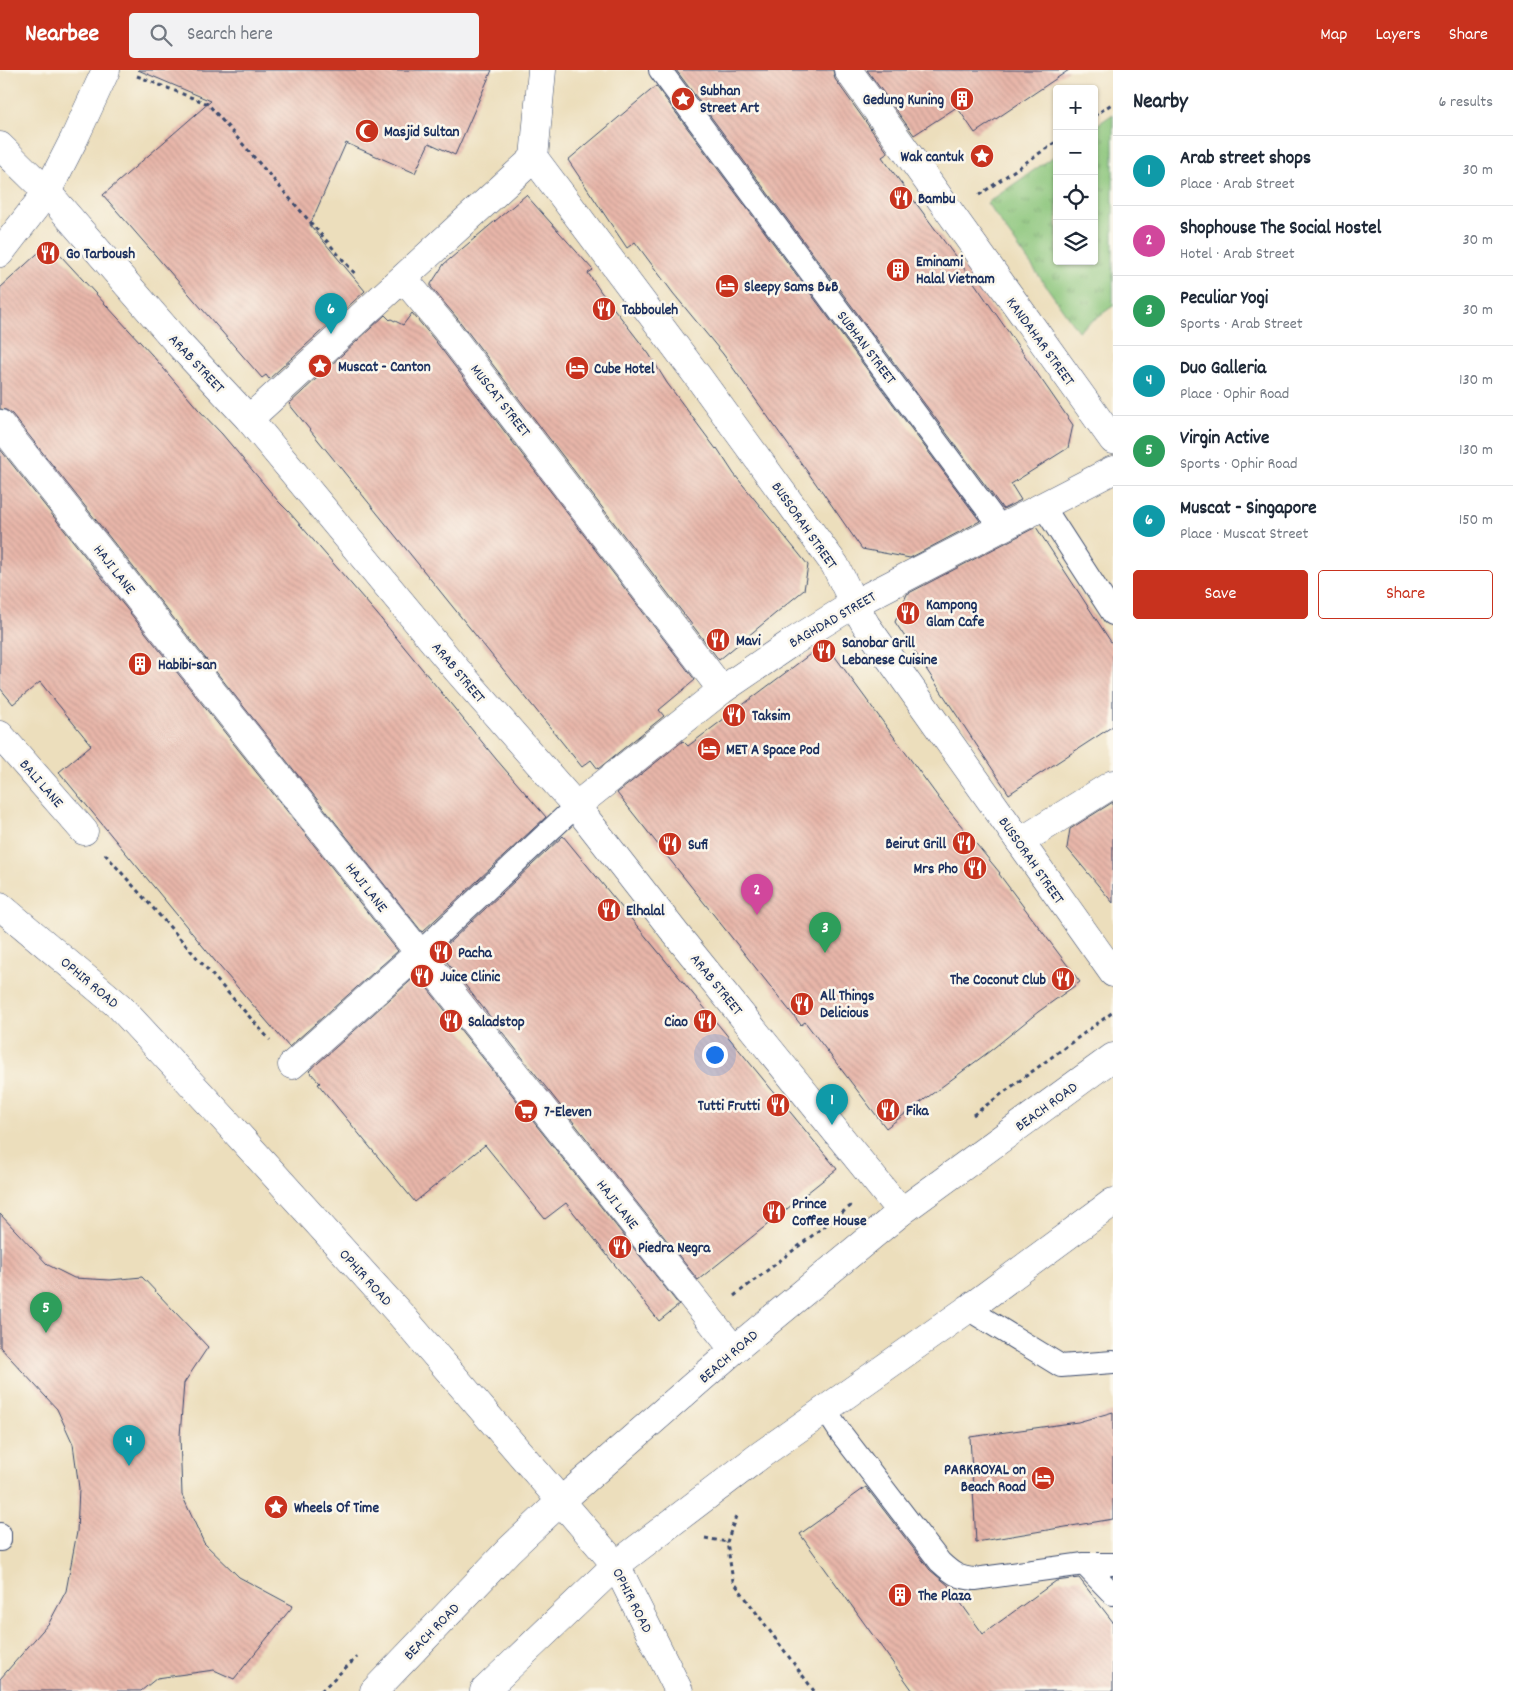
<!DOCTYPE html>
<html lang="en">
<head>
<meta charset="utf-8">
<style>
  :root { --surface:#fff; --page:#f2f2f3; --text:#1f2937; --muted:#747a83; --line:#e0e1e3; --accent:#c8321e }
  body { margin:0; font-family:Dekko,sans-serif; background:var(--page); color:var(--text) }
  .controls { position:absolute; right:15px; top:15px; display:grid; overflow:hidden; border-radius:5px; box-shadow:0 1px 4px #0004 }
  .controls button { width:45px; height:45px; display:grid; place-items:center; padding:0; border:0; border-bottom:1px solid var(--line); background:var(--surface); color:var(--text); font:25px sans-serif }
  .you { position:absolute; left:714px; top:984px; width:18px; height:18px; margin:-12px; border:4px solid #fff; border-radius:50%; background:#1a73e8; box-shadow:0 0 0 8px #1a73e833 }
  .badge { display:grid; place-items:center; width:32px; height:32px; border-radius:50%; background:var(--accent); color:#fff; font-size:16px; font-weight:700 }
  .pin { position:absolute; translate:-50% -41px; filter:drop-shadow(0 1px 2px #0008) }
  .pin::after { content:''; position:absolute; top:26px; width:18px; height:15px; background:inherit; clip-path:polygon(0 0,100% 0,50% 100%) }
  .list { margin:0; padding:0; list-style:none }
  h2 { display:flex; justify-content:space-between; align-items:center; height:65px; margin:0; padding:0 20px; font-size:21px }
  h2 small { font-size:16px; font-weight:400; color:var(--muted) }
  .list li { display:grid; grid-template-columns:32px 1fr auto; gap:15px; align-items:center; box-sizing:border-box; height:70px; padding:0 20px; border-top:1px solid var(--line) }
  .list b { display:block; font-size:19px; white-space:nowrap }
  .list p { margin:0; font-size:16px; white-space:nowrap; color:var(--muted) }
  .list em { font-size:16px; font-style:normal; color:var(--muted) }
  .actions { display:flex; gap:10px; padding:15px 20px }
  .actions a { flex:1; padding:11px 0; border:1px solid var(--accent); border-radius:5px; text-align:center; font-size:18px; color:var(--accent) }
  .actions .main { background:var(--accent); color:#fff }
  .icon { flex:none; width:28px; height:28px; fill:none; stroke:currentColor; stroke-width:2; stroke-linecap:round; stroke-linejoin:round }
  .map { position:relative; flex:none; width:1113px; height:1621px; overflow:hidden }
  header { display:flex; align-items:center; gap:30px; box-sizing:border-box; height:70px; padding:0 25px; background:var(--accent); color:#fff }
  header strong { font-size:24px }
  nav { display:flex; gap:28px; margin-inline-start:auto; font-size:18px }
  .search { width:350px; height:45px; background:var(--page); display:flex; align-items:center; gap:12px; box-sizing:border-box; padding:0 18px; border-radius:5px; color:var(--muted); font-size:19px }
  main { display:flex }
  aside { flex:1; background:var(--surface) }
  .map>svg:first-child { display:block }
</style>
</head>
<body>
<header>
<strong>Nearbee</strong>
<div class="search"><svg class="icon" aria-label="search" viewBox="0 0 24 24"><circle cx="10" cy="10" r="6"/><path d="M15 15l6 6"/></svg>Search here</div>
<nav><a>Map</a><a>Layers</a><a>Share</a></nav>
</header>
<main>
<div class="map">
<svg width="1113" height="1621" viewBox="0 0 1113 1621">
  <defs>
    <pattern id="park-tufts" width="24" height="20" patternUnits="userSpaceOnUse" patternTransform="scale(1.25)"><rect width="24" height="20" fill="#8ac57a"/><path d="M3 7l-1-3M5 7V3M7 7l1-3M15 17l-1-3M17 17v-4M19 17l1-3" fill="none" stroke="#70a067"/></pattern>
    <pattern id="building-back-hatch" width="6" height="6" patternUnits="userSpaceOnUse" patternTransform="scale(1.25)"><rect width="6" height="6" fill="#e8b6a9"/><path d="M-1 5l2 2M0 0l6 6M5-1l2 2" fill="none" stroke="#c69d94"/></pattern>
  </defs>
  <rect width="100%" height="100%" fill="#fbf7ec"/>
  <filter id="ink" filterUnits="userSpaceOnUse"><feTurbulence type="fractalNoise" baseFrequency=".02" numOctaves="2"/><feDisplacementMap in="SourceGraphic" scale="10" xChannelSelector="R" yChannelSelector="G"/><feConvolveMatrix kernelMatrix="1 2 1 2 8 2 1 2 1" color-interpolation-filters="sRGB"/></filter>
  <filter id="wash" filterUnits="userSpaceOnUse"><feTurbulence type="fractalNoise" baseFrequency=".0096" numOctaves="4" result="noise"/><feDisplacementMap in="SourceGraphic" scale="20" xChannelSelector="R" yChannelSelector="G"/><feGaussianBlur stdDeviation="1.12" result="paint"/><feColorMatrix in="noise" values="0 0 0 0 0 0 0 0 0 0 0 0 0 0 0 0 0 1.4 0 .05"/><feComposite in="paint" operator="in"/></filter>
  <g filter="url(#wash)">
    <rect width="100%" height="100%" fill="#ecdebc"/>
    <polygon fill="url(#park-tufts)" stroke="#527a6c" points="1113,44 1113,236 1078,261 987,133 1057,84 1057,191 1094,191 1094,57"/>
    <g id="blocks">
      <g fill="url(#building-back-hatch)">
        <polygon points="138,0 492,0 455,85 429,73 415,103 346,73 310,155 365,221 269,309 266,305 262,308 103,125 211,31"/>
        <polygon points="676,0 833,0 835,9 888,83 882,87 966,201 1073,355 1068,378 1011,414 1021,430 1003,439"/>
        <polygon points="867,0 1069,0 975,63 957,37 914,65"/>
        <polygon points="656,16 980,451 910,488 862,479 819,417 819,418 723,284 673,223 635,172 627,178 568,90"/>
        <polygon points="526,125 593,200 588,203 601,222 649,284 667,313 716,379 717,378 734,404 808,495 804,520 719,590 457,248 431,217 431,214 444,194"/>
        <polygon points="49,173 152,285 198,339 222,364 278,431 289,442 377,544 496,689 546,747 422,862 12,344 6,340 0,339 0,218"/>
        <polygon points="412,243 433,268 695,610 659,640 664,646 598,699 591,690 582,697 289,334 385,245 390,250 391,249 403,255"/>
        <polygon points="0,379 398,881 289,977 220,897 59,702 91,675 40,612 13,634 0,618"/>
        <polygon points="1036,457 1113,575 1113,656 1009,724 895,552 907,524"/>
        <polygon points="825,573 941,731 1000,803 999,804 1080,912 1038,942 990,981 886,1058 805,952 801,955 617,723 683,671 688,676"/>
        <polygon points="1113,732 1113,833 1067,778 1070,759"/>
        <polygon points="563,766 837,1099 698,1210 439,882"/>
        <polygon points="417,905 679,1235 659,1251 566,1133 545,1149 485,1075 415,1132 318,1014 320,1013 309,1001"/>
        <polygon points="0,1144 48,1195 74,1208 110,1210 142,1207 208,1277 184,1313 180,1366 182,1425 204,1473 239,1507 293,1536 234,1609 214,1600 157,1608 141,1621 0,1621 0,1609 49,1553 66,1521 77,1462 79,1418 73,1374 57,1339 0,1277"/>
        <polygon points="1113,1342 1113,1449 976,1472 970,1367 1078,1352"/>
        <polygon points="866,1417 930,1500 948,1515 983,1564 1056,1511 1079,1508 1113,1552 1113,1621 913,1621 800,1464"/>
      </g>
    </g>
  </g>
  <g filter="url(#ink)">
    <use href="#blocks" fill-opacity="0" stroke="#3a496c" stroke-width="1"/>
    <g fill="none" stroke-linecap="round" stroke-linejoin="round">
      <g stroke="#3a496c" stroke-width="24">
        <g id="lane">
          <polyline points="660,0 1001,458"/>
          <polyline points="1043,436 1113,544"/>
          <polyline points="419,883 576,736"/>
          <polyline points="968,1239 1061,1296 1113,1292"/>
          <path d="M825,1339l15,23 100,130c12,11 18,16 35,17l109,-15h29"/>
          <polyline points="0,1464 0,1470"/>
          <polyline points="1084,1494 1113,1524"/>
        </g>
      </g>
      <g stroke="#3a496c" stroke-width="29">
        <g id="street">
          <polyline points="542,0 534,88 699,308 835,495 854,534 866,555 1113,903"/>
          <polyline points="848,0 1113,370"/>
          <polyline points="0,76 47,122 177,272 249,349 457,600 576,736 676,864 901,1142"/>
          <polyline points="404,209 445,258 722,620"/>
          <polyline points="249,349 534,88"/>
          <polyline points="0,354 734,1280"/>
          <polyline points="0,665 84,761"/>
          <polyline points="576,736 722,620 791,573 854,534 1113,400"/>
          <polyline points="1020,772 1113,714"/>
          <polyline points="292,995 419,883"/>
        </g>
      </g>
      <g stroke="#3a496c" stroke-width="29">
        <g id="secondary">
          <polyline points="0,183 47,122 74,69 106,0"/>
          <polyline points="374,1621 509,1480 561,1431 734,1280 901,1142 1113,987"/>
          <polyline points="484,1621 616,1495 762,1384 968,1239 1113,1132"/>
        </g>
      </g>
      <g stroke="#3a496c" stroke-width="29">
        <polyline id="highway" points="0,836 120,937 224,1049 401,1245 616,1495 679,1621"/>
      </g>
      <g stroke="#3a496c" stroke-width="3" stroke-dasharray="4 4" stroke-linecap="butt">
        <polyline points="137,6 208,34 357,206"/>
        <polyline points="1094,46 1113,33"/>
        <polyline points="979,125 1057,71"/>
        <polyline points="105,784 270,970"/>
        <polyline points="973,1045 1113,942"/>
        <polyline points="734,1226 852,1135"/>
        <polyline points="736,1446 727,1472 733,1511 814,1621"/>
        <polyline points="705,1468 727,1472"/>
        <polyline points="321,1621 357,1587"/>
      </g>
      <use href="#lane" stroke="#fff" stroke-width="22"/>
      <use href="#street" stroke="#fff" stroke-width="28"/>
      <use href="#secondary" stroke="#fff" stroke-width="28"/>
      <use href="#highway" stroke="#fff" stroke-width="28"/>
    </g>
  </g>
  <defs>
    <g id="sight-disc" transform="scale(1.25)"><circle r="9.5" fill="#c8321e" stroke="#fbf7ec"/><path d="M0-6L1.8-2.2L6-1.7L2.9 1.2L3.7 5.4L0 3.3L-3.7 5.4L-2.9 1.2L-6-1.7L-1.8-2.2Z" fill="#fff"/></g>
    <g id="building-disc" transform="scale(1.25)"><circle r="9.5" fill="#c8321e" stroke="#fbf7ec"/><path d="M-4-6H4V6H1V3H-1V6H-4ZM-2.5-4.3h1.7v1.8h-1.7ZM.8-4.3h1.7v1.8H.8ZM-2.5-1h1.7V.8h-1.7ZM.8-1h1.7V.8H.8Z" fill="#fff"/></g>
    <g id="mosque-disc" transform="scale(1.25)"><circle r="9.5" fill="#c8321e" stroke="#fbf7ec"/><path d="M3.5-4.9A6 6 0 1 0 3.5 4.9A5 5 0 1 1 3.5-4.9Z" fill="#fff"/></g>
    <g id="restaurant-disc" transform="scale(1.25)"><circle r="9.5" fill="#c8321e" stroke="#fbf7ec"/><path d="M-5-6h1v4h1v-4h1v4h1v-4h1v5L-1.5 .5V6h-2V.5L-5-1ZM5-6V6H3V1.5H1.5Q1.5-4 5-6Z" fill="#fff"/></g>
    <g id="hotel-disc" transform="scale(1.25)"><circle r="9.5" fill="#c8321e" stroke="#fbf7ec"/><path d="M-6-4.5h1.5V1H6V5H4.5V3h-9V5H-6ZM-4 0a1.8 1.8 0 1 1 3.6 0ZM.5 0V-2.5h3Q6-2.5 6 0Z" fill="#fff"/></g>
    <g id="supermarket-disc" transform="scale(1.25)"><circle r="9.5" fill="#c8321e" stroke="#fbf7ec"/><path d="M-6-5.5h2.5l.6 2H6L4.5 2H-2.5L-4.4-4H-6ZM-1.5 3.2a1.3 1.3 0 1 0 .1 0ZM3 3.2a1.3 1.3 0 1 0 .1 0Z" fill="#fff"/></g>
  </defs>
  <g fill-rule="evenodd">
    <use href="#sight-disc" x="683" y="29"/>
    <use href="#building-disc" x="962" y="29"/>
    <use href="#mosque-disc" x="367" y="61"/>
    <use href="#sight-disc" x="982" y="86"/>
    <use href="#restaurant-disc" x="901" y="128"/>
    <use href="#restaurant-disc" x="48" y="183"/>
    <use href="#building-disc" x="898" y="200"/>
    <use href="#hotel-disc" x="727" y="216"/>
    <use href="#restaurant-disc" x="604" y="239"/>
    <use href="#sight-disc" x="320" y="296"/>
    <use href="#hotel-disc" x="577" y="298"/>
    <use href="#restaurant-disc" x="908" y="543"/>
    <use href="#restaurant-disc" x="718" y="570"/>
    <use href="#restaurant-disc" x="824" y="581"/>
    <use href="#building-disc" x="140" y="594"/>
    <use href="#restaurant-disc" x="734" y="645"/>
    <use href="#hotel-disc" x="709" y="679"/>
    <use href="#restaurant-disc" x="964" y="773"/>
    <use href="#restaurant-disc" x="670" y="774"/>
    <use href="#restaurant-disc" x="975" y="798"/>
    <use href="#restaurant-disc" x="609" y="840"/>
    <use href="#restaurant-disc" x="441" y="882"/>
    <use href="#restaurant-disc" x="422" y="906"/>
    <use href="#restaurant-disc" x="1063" y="909"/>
    <use href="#restaurant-disc" x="802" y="934"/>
    <use href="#restaurant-disc" x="451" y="951"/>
    <use href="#restaurant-disc" x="705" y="951"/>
    <use href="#restaurant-disc" x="778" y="1035"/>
    <use href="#restaurant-disc" x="888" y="1040"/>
    <use href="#supermarket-disc" x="526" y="1041"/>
    <use href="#restaurant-disc" x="774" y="1142"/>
    <use href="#restaurant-disc" x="620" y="1177"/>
    <use href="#hotel-disc" x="1043" y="1408"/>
    <use href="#sight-disc" x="276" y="1437"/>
    <use href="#building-disc" x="900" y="1525"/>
  </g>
  <g text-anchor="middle" stroke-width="5" stroke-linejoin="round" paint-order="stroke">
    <g font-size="15" font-weight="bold" fill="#1b2f5e" stroke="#fbf7ec" text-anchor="start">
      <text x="700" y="25">Subhan<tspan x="700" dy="17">Street Art</tspan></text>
      <text x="944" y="34" text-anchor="end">Gedung Kuning</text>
      <text x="384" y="66">Masjid Sultan</text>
      <text x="964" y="91" text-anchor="end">Wak cantuk</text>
      <text x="918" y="133">Bambu</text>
      <text x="66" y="188">Go Tarboush</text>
      <text x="916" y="196">Eminami<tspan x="916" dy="17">Halal Vietnam</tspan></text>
      <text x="744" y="221">Sleepy Sams B&amp;B</text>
      <text x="622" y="244">Tabbouleh</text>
      <text x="338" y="301">Muscat - Canton</text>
      <text x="594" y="303">Cube Hotel</text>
      <text x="926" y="539">Kampong<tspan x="926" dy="17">Glam Cafe</tspan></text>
      <text x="736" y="575">Mavi</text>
      <text x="842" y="577">Sanobar Grill<tspan x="842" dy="17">Lebanese Cuisine</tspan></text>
      <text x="158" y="599">Habibi-san</text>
      <text x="752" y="650">Taksim</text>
      <text x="726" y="684">MET A Space Pod</text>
      <text x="946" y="778" text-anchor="end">Beirut Grill</text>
      <text x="688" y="779">Sufi</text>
      <text x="958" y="803" text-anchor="end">Mrs Pho</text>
      <text x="626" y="845">Elhalal</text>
      <text x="458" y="887">Pacha</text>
      <text x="440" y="911">Juice Clinic</text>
      <text x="1046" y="914" text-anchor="end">The Coconut Club</text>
      <text x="820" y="930">All Things<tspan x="820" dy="17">Delicious</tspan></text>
      <text x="468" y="956">Saladstop</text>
      <text x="688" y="956" text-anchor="end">Ciao</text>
      <text x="760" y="1040" text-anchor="end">Tutti Frutti</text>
      <text x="906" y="1045">Fika</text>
      <text x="544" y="1046">7-Eleven</text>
      <text x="792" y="1138">Prince<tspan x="792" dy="17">Coffee House</tspan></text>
      <text x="638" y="1182">Piedra Negra</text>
      <text x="1026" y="1404" text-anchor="end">PARKROYAL on<tspan x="1026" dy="17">Beach Road</tspan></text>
      <text x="294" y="1442">Wheels Of Time</text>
      <text x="918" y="1530">The Plaza</text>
    </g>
    <g font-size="15" fill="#1b2f5e" stroke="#fbf7ec">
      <text transform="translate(1041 271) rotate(54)" y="5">KANDAHAR STREET</text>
      <text transform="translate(867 277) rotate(53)" y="5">SUBHAN STREET</text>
      <text transform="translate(197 293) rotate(47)" y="5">ARAB STREET</text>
      <text transform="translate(501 330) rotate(52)" y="5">MUSCAT STREET</text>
      <text transform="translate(805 455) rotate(55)" y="5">BUSSORAH STREET</text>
      <text transform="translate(115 499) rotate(52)" y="5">HAJI LANE</text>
      <text transform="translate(832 549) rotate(-30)" y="5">BAGHDAD STREET</text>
      <text transform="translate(459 602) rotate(50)" y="5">ARAB STREET</text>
      <text transform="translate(42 713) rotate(49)" y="5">BALI LANE</text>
      <text transform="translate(1032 790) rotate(55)" y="5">BUSSORAH STREET</text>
      <text transform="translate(367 817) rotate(52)" y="5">HAJI LANE</text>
      <text transform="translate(90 912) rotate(40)" y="5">OPHIR ROAD</text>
      <text transform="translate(717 914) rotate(51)" y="5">ARAB STREET</text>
      <text transform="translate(1046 1036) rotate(-36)" y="5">BEACH ROAD</text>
      <text transform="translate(618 1134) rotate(52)" y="5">HAJI LANE</text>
      <text transform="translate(366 1207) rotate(48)" y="5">OPHIR ROAD</text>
      <text transform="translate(728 1286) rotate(-41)" y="5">BEACH ROAD</text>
      <text transform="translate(633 1530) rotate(63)" y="5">OPHIR ROAD</text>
      <text transform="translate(431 1561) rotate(-46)" y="5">BEACH ROAD</text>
    </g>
  </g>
</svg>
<div class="controls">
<button>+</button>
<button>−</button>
<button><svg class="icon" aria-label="locate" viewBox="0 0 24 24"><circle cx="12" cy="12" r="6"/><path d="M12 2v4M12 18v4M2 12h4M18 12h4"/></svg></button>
<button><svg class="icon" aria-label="layers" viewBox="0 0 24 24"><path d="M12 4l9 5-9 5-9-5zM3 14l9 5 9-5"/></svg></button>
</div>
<div class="you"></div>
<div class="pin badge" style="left:832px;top:1055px;background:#0f9aa8">1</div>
<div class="pin badge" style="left:757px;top:845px;background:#d1479c">2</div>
<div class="pin badge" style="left:825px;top:883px;background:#2e9e5b">3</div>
<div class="pin badge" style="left:129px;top:1396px;background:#0f9aa8">4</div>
<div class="pin badge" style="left:46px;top:1263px;background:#2e9e5b">5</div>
<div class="pin badge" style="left:331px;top:264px;background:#0f9aa8">6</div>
</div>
<aside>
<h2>Nearby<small>6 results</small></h2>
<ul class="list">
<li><span class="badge" style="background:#0f9aa8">1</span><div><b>Arab street shops</b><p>Place · Arab Street</p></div><em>30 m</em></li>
<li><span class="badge" style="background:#d1479c">2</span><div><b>Shophouse The Social Hostel</b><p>Hotel · Arab Street</p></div><em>30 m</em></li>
<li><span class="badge" style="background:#2e9e5b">3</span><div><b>Peculiar Yogi</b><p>Sports · Arab Street</p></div><em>30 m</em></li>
<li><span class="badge" style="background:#0f9aa8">4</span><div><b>Duo Galleria</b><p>Place · Ophir Road</p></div><em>130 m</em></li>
<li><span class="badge" style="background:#2e9e5b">5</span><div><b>Virgin Active</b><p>Sports · Ophir Road</p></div><em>130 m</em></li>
<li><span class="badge" style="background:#0f9aa8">6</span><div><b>Muscat - Singapore</b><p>Place · Muscat Street</p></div><em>150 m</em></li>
</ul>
<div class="actions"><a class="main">Save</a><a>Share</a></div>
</aside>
</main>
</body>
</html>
